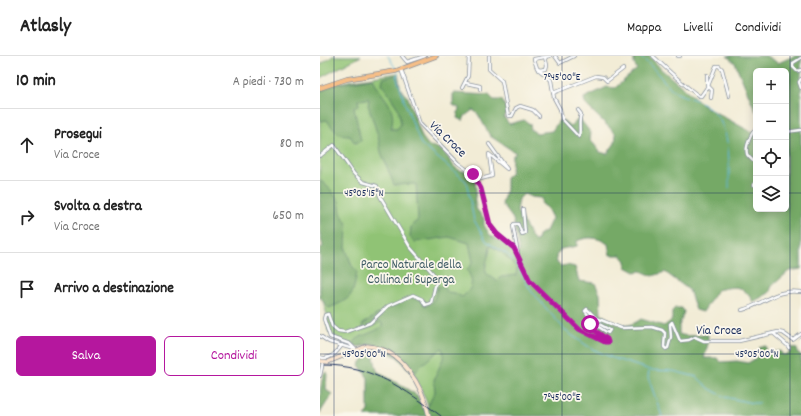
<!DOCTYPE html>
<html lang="it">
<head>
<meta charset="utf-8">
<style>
  :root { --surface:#fff; --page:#f2f2f2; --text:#222; --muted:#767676; --line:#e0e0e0; --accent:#b5179e }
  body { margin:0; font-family:Dekko,sans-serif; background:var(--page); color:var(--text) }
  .controls { position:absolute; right:12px; top:12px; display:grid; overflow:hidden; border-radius:6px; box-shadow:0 2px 10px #0003 }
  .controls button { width:36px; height:36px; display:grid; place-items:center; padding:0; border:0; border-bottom:1px solid var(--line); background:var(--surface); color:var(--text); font:20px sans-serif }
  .stop { position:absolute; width:12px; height:12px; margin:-9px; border:3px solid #b5179e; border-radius:50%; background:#fff }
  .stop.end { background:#b5179e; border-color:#fff; box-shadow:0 1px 4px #0008 }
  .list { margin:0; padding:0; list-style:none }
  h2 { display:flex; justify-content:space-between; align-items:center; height:52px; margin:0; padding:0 16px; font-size:17px }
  h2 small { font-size:13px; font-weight:400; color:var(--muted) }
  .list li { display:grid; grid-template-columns:26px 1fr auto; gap:12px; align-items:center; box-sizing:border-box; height:72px; padding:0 16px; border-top:1px solid var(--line) }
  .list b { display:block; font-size:15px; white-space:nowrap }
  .list p { margin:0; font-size:13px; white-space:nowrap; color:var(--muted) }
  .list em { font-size:13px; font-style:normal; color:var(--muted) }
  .actions { display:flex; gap:8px; padding:12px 16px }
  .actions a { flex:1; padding:9px 0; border:1px solid var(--accent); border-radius:6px; text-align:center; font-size:14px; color:var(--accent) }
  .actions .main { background:var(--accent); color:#fff }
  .icon { flex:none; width:22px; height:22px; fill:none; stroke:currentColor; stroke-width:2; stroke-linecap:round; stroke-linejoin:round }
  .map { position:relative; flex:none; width:481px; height:360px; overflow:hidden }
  header { display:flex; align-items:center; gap:24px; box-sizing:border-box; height:56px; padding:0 20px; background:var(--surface); border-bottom:1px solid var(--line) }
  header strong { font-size:19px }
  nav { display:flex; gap:22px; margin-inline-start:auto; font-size:14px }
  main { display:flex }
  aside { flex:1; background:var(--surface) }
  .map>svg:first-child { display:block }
</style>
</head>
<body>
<header>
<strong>Atlasly</strong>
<nav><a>Mappa</a><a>Livelli</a><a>Condividi</a></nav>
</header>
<main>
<aside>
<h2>10 min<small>A piedi · 730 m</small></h2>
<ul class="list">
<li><svg class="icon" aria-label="ahead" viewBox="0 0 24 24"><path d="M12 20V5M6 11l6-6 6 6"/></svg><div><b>Prosegui</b><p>Via Croce</p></div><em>80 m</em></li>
<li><svg class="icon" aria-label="right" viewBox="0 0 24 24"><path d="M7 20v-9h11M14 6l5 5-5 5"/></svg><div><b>Svolta a destra</b><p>Via Croce</p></div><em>650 m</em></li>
<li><svg class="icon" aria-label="arrive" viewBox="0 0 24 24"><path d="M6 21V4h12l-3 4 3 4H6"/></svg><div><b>Arrivo a destinazione</b></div></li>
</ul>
<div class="actions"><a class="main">Salva</a><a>Condividi</a></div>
</aside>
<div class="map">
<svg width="481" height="360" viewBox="0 0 481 360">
  <rect width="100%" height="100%" fill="#fbf7ec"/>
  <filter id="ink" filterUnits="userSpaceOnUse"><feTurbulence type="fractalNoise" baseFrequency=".025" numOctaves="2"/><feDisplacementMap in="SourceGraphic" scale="8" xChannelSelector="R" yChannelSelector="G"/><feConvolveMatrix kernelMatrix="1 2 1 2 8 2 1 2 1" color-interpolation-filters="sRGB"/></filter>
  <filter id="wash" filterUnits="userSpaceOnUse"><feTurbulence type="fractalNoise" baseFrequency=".012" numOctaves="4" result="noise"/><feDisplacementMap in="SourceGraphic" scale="16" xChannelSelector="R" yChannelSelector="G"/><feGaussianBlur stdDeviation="0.9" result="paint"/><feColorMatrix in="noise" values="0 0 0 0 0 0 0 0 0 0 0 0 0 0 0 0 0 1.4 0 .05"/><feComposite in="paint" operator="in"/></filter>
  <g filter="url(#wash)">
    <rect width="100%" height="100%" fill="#f2ecd6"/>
    <g fill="#90c374" stroke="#567969">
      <polygon points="13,0 41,0 0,22 0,9"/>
      <path d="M78,17l4,25 17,40 54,48c4,41 12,48 41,73l188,123 86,-26 13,-1v61l-373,-11 -13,-29 -18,-19 -24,-12 -15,2 -20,-8 -10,-8 -1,-16 -7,-25 15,-57 -15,-41v-102l15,-7z"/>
    </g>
    <g fill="#74a966" stroke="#486c62" fill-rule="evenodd">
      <path d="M314,0h16l11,13 45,38 45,25 5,-1v78h30v-138h-30v41l-21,-49 -8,-7h39l12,7 16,-7h7v213l-12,2 -17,15 -3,7 -16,9c-10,-18 -17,-16 -36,-12l-14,22 -7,-2 -7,-20 -24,-18 -12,4 -12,-5 -6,1 -9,-5v-6l-5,-6h-11l-2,-11c-10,-7 -20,-8 -31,-3v5l-16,3 -5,7 1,7 4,3 6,-1 8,2 4,14 16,2 5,11 1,20c16,10 23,17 40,5l23,7 8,-6v-9l3,-3h7l2,4 -5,14v8c10,4 19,0 29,1v9l-4,14h13l4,4 16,-1 11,2 8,-5 4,-11 6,-1v7l14,-2 3,4 6,-1 3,-7 5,2 1,4 3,2v61h-436l3,-4v-34l-9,-13 7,-9 -3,-7 4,-1 11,4 -4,5 3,14 40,24 8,16 10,-19 -1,-12 10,-24 -2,-8 -23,19 -3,5 -4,-1 -12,-14 -27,-14 -16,4 -3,-5c8,-9 21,-8 29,-17l-2,-3 -16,7 -3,-4 14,-10 37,-19 8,4 4,6c10,-2 10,-11 13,-20l7,2 2,4 8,1 7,4c11,-9 12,-15 5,-27l6,-8 -4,-19 -20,-6 -34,5 -5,-5 1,-11 7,-6 -2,-36 -22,1 -13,-33 -3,-16 -10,-31 1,-6 -11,1 1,5 -5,3 7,33 -6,2 -5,-7c-12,1 -17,-7 -23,-16l-7,1v-29l14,-7 39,-7c8,21 25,26 18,51h6l4,-5 -3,-16 -16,-24 1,-6 13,-3c4,9 4,17 12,22l14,40 7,9c21,2 19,19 30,24 3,1 9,2 13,3 5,13 5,19 1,32l11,13v7l6,10 18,11 8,9 3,-3 -6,-33 -11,-15 4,-14v-12l5,-6 1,-16 4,-3 -26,-17 -12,-22 -5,-4 -8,6 -2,5 -6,-3 2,-10 -6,-3v-12l36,2 5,5h8l6,13 -4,4 5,7 15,-4 6,4 1,6 6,3 15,-2 7,-11 5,1 7,6 8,-9 12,15 -1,6 10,13 7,2 8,-11 1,-9 -31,-30 -1,-6 23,-11 8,1 22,-19 -3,-5zM204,138l7,3 9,1 2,2 -1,3 6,5 5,10 -6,13 -8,4 -1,6h-3l-17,-30 2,-12zM170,190c12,4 18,13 27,22l-1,7 -15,2 -4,4 -11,-8c-2,-10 4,-17 4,-27z"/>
      <path d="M0,124l10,9 9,12 2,12 6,11 -1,25 6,17 5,5c-4,25 -4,27 -28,37l-9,-11v-49l3,-1 -3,-14z"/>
      <path d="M5,316l2,1 -1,17 6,4 -12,19c0,-9 0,-36 5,-41z"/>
    </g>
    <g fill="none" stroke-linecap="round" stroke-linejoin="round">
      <g stroke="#5fb6dc" stroke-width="1">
        <polyline points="68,0 76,13"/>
        <path d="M318,0c14,7 23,24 35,34 8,7 22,8 31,14 28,17 25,55 25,84"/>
        <polyline points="78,16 77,22 86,50 101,88 146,125 154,164 167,186 187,198 197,209 211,235 247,276 272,293 293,302 330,314 353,315 377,321 390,333 405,341 432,347 440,347"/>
        <polyline points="329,315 328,321 342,360"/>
      </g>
    </g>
  </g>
  <g filter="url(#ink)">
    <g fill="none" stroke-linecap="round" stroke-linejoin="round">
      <g stroke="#868e9a" stroke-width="4">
        <g id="street">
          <polyline points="82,0 87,6 105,0"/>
          <polyline points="169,0 169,13 182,25 188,60 192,60 196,52 200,50 213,54 219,60"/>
          <polyline points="230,0 214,3 217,12 231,24 234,42 240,53 242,63 259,81"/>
          <polyline points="235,0 240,7 254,0"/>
          <path d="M333,0c15,14 29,28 46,40h2l7,-10 8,-20h3l3,3 7,27"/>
          <polyline points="358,0 360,0"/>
          <polyline points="481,2 473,7 473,11 477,15 481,14"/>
          <polyline points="81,13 100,68 138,107 153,118 161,133 170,169 177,178 194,192 210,225 259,273 285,286 288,286 270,270 270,268 274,268 288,277 290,274 272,264 265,255 267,253 276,262 301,272 332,271 342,274 345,277 344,291 346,293 348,292 351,281 350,268 352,266 360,285 369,284 375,281 384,285 419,285 458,276 463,277 473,284 481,278"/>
          <polyline points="218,14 226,13 227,9 225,1"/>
          <polyline points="481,23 479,26 481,32"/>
          <polyline points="146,27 160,30 160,33"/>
          <polyline points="388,30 392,34 391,42"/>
          <polyline points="142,32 148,20 149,0"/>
          <polyline points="387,32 387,19"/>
          <polyline points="233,37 276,20 283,21 287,25 303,13"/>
          <path d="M258,54l3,4c-3,8 0,16 -2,23"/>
          <path d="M436,73c-5,4 -11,18 -9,25 1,3 7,7 9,10"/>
          <polyline points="466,76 481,74"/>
          <polyline points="0,100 14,89 34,118 43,126 57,130 60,140 90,191 117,222 111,247 105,249 102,243 93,239 68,250 50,267 25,276 18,275 12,270 8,258 5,259 4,263 10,281 30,288 35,293"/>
          <polyline points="157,124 172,120 169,98 187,113 169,88"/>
          <polyline points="434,129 436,126"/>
          <polyline points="198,198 193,170 194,168 198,168 202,178 205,177 203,153"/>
          <path d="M422,254c23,-6 33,-22 59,-18"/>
          <polyline points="453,277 467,289 469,292"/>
          <polyline points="0,280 9,286 34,293"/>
          <path d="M0,301c10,4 17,-5 22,-12"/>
          <polyline points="0,320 3,306"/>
        </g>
      </g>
      <g stroke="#868e9a" stroke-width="5">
        <path id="secondary" d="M0,305l8,1 39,-16c34,2 56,40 62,70"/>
      </g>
      <g stroke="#868e9a" stroke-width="5.5">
        <polyline id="primary" points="0,32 27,23 76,15 116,0"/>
      </g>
      <use href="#street" stroke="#fff" stroke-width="2.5"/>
      <use href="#secondary" stroke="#fbe5cf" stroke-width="3.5"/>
      <use href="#primary" stroke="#f6be87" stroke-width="4"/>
      <path stroke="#1b2f5e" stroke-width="1" d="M4,309c47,0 81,24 117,51"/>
    </g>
  </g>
  <g fill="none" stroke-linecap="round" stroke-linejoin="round" filter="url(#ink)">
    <polyline stroke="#b5179e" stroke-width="5" points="153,118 161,133 170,169 177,178 194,192 210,225 259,273 285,286 288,286 287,283 271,272 270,268"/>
  </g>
  <path fill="none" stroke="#1b2f5e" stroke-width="1" stroke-opacity="0.45" d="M14,0v360M242,0v360M470,0v360M0,137h436M466,137h15M0,298h481"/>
  <g text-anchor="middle" stroke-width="3.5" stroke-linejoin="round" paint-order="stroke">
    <g font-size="13" fill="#1b2f5e" stroke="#fbf7ec">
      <text transform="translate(129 82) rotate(44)" y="5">Via Croce</text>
      <text x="399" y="278">Via Croce</text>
    </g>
    <g font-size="13" fill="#3e5b65" stroke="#fbf7ec">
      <text x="91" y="212">Parco Naturale della<tspan x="91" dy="15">Collina di Superga</tspan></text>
    </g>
  </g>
  <g font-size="10" text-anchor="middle" fill="#1b2f5e" stroke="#fbf7ec" stroke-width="3.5" stroke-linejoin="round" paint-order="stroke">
    <text x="242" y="24">7°45'00"E</text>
    <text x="44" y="140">45°05'15"N</text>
    <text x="44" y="301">45°05'00"N</text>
    <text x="437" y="301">45°05'00"N</text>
    <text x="242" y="344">7°45'00"E</text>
  </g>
</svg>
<div class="controls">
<button>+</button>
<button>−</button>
<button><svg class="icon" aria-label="locate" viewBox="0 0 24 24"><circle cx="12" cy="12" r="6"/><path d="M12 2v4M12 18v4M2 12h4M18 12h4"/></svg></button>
<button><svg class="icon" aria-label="layers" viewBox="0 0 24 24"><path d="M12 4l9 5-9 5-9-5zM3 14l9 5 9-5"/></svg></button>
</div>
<div class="stop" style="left:270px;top:268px"></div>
<div class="stop end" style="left:153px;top:118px"></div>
</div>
</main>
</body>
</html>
